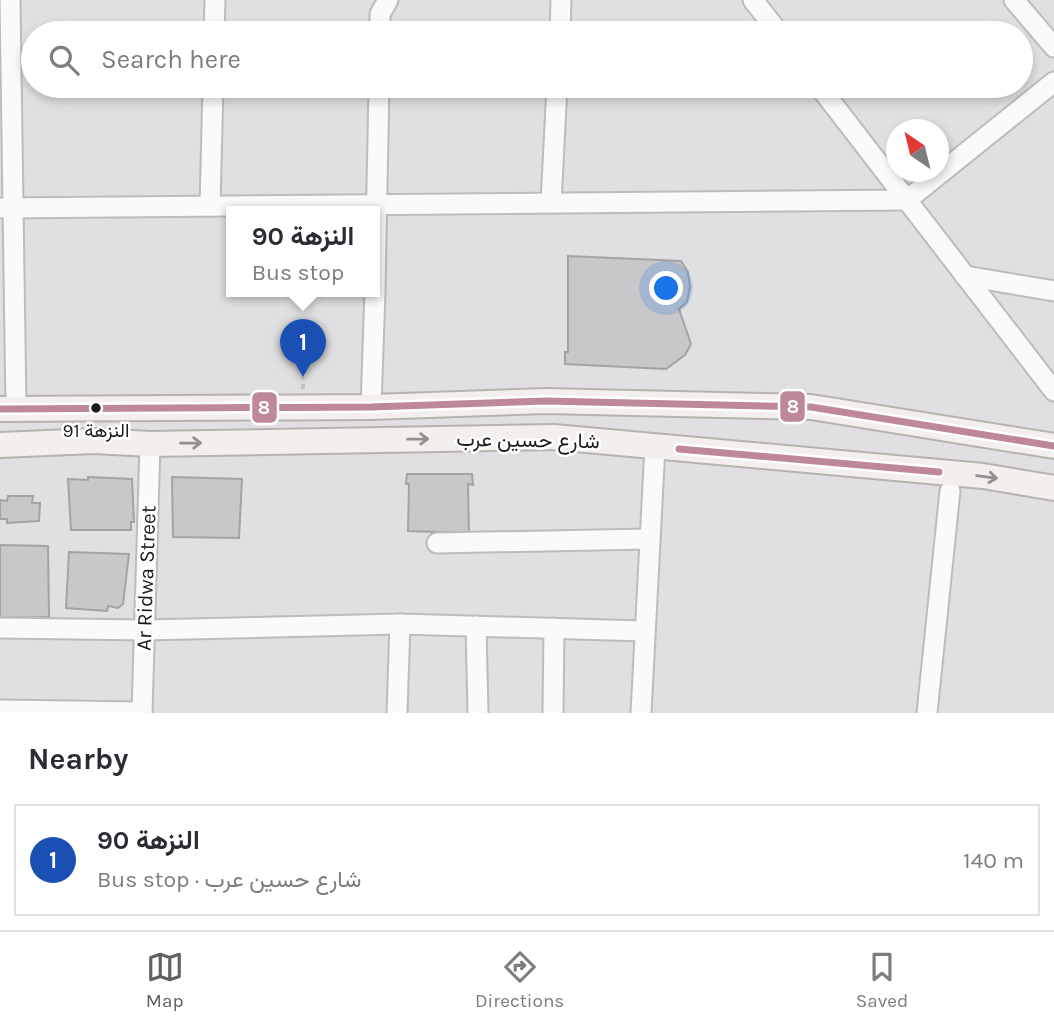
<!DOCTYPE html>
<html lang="en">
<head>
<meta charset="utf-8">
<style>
  :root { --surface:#fff; --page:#f2f2f3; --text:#2b2b33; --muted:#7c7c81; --line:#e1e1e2; --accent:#616163 }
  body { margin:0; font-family:Karla,Vazirmatn,sans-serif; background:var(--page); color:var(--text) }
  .compass { position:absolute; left:886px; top:119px; width:63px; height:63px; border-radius:50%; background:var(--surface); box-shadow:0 4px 10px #0003; rotate:325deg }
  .you { position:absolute; left:667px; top:289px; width:24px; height:24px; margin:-18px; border:5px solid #fff; border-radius:50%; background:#1a73e8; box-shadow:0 0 0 10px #1a73e833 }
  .badge { display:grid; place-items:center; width:46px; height:46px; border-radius:50%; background:var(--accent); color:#fff; font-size:23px; font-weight:700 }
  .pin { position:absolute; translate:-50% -58px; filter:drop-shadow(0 2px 4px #0008) }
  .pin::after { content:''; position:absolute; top:37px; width:24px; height:21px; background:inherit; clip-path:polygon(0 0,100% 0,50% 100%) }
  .popup { position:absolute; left:226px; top:206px; width:154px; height:91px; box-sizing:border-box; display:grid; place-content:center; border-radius:0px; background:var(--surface); filter:drop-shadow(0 2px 5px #0005); font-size:23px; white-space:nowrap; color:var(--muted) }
  .popup b { font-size:26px; color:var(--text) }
  .popup::after { content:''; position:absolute; left:50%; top:100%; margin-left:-14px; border:14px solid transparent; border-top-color:var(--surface) }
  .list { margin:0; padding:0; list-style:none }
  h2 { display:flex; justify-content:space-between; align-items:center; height:91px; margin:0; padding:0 28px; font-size:30px }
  h2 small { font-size:23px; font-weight:400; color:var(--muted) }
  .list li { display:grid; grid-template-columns:46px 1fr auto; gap:21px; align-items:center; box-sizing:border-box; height:112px; margin:0 14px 14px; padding:0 14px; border:2px solid var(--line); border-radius:0px }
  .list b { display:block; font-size:26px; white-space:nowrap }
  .list p { margin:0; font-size:23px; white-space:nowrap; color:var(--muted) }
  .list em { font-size:23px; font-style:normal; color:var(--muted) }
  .icon { flex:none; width:38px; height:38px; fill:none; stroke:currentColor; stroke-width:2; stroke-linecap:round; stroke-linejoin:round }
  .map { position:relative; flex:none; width:1054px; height:713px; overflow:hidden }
  .search { position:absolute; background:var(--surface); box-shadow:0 4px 10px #0003; left:21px; right:21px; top:21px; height:77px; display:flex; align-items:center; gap:18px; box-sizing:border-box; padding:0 24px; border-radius:38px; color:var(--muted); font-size:26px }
  .sheet { height:217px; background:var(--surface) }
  nav { display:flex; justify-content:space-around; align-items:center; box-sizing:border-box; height:98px; border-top:2px solid var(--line); background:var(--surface); font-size:19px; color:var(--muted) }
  nav a { display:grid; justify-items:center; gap:4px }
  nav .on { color:var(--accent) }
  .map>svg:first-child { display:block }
</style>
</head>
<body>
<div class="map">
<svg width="1054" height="713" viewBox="0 0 1054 713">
  <rect width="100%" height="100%" fill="#e0e0e2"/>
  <g fill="#c8c8ca" stroke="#a3a2a4" stroke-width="2">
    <polygon points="568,256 681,261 688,272 690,287 687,302 679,309 691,344 685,355 666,369 565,364 565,352 568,352"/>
    <polygon points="407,474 472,474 473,485 468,484 469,533 408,531 409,484 406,484"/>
    <polygon points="88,477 132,479 134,522 131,522 131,530 71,530 68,479 88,480"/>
    <polygon points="172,477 242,479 239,538 173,537"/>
    <polygon points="8,496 33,496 32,503 40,503 39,521 7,523 7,519 0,519 0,500 7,501"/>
    <polygon points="0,545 48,546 49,617 0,618"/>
    <polygon points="69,552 129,554 123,604 118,608 108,606 107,611 66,608"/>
  </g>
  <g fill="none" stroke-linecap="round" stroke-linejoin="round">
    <g stroke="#bcbcbe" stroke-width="23">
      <g id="minor">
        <polyline points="10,0 16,409"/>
        <polyline points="753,0 779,33"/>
        <polyline points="1014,0 1054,47"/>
        <polyline points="214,33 215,0"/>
        <polyline points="380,33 380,14 388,0"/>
        <polyline points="560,33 561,0"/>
        <polyline points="819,86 1054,391"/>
        <polyline points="551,203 557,86"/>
        <polyline points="210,206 213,86"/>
        <polyline points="0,208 907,200 1054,82"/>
        <polyline points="965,276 1054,291"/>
        <polyline points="375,288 379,86"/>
        <polyline points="371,407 375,291"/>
        <polyline points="437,543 649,539"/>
        <polyline points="476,626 478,713"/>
        <polyline points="0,628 145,630 400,624 643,631"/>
        <polyline points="0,710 142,712"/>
        <polyline points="142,713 150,444"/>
        <polyline points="397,713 400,624"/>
        <polyline points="553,713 554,628"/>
        <polyline points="641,713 655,446"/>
        <polyline points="927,713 950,491"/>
      </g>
    </g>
    <g stroke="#b8b2af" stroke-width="28">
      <g id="major">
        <polyline points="0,409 371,407 546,401 811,407 1054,446"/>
        <polyline points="0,445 94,441 150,444 554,437 983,476 1054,488"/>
      </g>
    </g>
    <polyline stroke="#c0c0c1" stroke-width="3.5" stroke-dasharray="5 5" stroke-linecap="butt" points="303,389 303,377"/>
    <use href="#minor" stroke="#fafafb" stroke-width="19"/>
    <use href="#major" stroke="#f3efed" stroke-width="24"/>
    <g stroke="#fff" stroke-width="12">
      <g id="bus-1">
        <polyline points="0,409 371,407 546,401 811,407 1054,446"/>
        <polyline points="679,449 939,472"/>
      </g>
    </g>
    <use href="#bus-1" stroke="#be889a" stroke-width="7"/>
  </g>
  <defs><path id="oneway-shaft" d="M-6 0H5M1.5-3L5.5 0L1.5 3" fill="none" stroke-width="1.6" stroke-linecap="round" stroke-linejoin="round" transform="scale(1.75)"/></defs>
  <g stroke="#929090">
    <use href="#oneway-shaft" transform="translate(418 439) rotate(-1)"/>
    <use href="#oneway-shaft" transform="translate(191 443) rotate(-1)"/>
    <use href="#oneway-shaft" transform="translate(987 477) rotate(8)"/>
  </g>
  <circle fill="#1c1c1e" stroke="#fff" stroke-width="2.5" cx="96" cy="408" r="6"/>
  <g text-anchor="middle" stroke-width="5" stroke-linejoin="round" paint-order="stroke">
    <g font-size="19" fill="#1c1c1e" stroke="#fff">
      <text x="96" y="437">النزهة 91</text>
    </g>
    <g font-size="21" fill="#1c1c1e" stroke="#fff">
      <text transform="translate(528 440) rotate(1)" y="7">شارع حسين عرب</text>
      <text transform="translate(146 578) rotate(-88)" y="7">Ar Ridwa Street</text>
    </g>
  </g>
  <g stroke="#fff" stroke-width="2.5">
    <rect x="779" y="390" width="27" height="33" rx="7" fill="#be889a"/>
    <rect x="251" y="391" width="27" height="33" rx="7" fill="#be889a"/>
  </g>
  <g font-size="19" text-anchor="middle" font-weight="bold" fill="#fff">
    <text x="793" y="413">8</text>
    <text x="264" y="414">8</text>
  </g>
</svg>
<svg class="compass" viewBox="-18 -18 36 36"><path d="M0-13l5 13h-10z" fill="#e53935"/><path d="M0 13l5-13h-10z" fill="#7c7c81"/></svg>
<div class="you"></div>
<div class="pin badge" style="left:303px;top:377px;background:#1a4fb4">1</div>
<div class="popup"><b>النزهة 90</b>Bus stop</div>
<div class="search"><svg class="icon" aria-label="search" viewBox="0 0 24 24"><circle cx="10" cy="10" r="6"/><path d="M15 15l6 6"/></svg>Search here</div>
</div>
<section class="sheet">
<h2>Nearby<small></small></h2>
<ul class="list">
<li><span class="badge" style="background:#1a4fb4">1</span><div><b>النزهة 90</b><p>Bus stop · شارع حسين عرب</p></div><em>140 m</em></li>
</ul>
</section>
<nav>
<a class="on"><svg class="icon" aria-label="map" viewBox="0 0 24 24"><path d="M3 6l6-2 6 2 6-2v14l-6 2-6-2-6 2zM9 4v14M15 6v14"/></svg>Map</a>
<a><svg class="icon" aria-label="directions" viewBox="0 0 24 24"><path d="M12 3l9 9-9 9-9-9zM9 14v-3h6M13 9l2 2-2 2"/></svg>Directions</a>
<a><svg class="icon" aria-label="saved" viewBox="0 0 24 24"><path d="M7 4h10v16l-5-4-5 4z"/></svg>Saved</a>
</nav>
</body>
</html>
